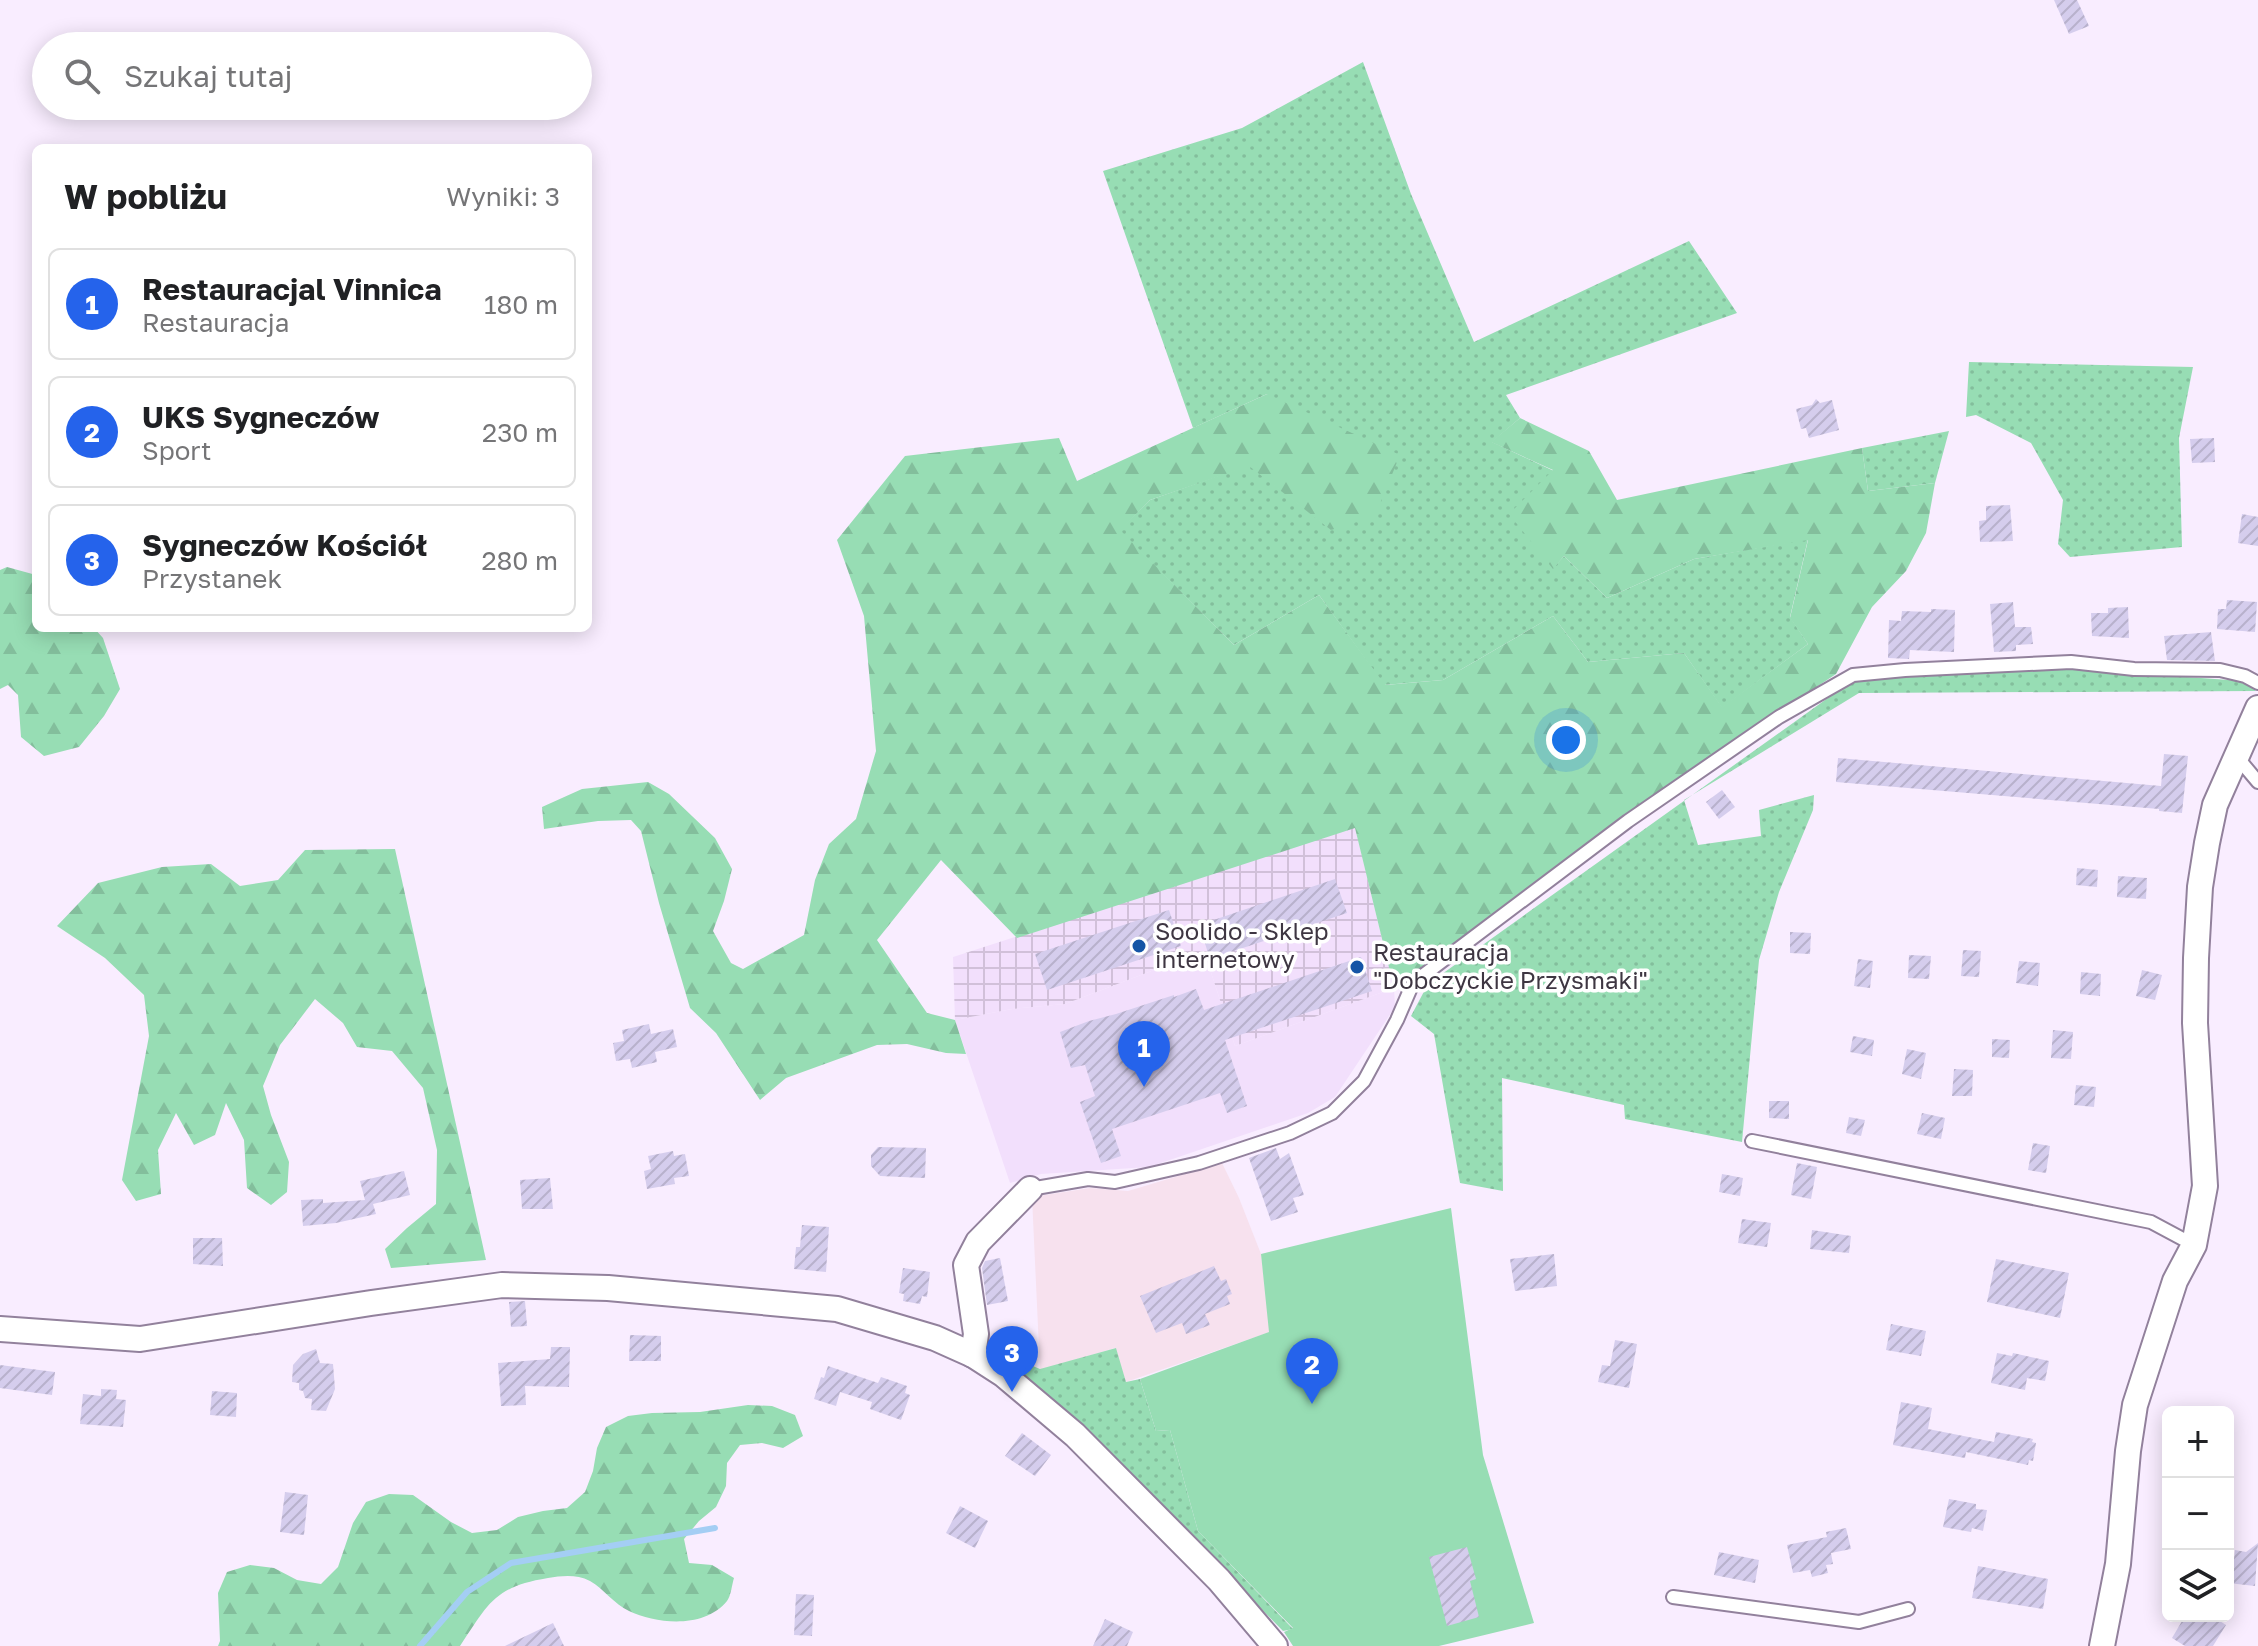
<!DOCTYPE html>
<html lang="pl">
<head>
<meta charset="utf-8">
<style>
  :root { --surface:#fff; --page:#f6f6f6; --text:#202124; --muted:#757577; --line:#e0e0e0; --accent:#2563eb }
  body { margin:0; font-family:"Golos Text",sans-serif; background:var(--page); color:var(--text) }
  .controls { position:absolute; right:24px; bottom:24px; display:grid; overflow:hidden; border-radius:12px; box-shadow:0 4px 20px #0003 }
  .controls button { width:72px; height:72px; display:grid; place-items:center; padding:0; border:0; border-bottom:2px solid var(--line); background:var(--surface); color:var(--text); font:40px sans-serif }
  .you { position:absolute; left:1566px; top:740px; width:28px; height:28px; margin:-20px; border:6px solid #fff; border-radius:50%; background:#1a73e8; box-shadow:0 0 0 12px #1a73e833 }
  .badge { display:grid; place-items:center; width:52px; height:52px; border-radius:50%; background:var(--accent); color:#fff; font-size:26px; font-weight:700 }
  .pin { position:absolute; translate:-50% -66px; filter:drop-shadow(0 2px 4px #0008) }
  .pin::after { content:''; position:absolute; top:42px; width:28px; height:24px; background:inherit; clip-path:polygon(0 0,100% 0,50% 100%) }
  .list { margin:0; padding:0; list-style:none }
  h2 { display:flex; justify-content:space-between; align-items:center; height:104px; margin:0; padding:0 32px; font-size:34px }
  h2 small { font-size:26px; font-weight:400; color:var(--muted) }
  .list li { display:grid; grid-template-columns:52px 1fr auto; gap:24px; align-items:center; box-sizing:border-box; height:112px; margin:0 16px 16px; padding:0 16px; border:2px solid var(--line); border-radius:12px }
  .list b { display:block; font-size:30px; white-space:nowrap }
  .list p { margin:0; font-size:26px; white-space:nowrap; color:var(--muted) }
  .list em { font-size:26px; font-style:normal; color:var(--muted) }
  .icon { flex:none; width:44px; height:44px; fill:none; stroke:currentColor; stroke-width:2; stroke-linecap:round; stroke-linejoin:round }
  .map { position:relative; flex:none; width:2258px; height:1646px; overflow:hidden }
  .search { position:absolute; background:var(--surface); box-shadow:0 4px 20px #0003; left:32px; top:32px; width:560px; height:88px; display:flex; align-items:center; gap:20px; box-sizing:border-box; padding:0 28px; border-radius:44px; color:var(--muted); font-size:30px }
  .panel { position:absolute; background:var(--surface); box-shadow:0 4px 20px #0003; left:32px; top:144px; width:560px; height:488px; border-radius:12px }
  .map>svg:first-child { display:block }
</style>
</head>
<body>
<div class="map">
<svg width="2258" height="1646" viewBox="0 0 2258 1646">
  <defs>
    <pattern id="industrial-grid" width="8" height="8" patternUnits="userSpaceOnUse" patternTransform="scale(2)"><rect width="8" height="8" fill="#f2dffc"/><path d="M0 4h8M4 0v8" fill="none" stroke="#d1c0d9"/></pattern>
    <pattern id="grass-dots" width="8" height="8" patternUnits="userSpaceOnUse" patternTransform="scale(2)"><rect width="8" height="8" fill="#97ddb4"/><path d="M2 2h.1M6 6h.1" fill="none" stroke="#83be9c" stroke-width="1.8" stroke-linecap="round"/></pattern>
    <pattern id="forest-firs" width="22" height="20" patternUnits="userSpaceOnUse" patternTransform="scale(2)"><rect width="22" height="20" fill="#97ddb4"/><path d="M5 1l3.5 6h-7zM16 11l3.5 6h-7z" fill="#83be9c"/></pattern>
    <pattern id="building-hatch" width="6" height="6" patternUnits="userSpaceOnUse" patternTransform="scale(2)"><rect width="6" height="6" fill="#d5cded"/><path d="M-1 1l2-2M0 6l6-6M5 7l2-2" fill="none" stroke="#b8b1cc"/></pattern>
  </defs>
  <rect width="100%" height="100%" fill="#f9edff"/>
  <polygon fill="#f2dffc" points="1204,951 1235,1046 1394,988 1395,1007 1335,1097 1308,1113 1149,1167 1041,1174 1010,1183 955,1020 1012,1009 1065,1004"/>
  <polygon fill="url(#industrial-grid)" points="1355,827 1394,988 1235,1046 1204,951 1065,1004 1012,1009 955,1020 953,957"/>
  <polygon fill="#f7e1ee" points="1222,1163 1239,1198 1261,1254 1270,1332 1126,1382 1115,1348 1040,1370 1032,1197 1090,1188 1128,1191"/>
  <g fill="url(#grass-dots)">
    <polygon points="1363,62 1411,194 1474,342 1689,241 1737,313 1506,395 1520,418 1492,442 1554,471 1553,568 1564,556 1607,598 1694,559 1808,539 1790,617 1808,644 1722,708 1684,653 1588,662 1553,616 1443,680 1384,685 1319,595 1234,645 1119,530 1150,500 1249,465 1332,530 1267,394 1193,428 1103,171 1242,128"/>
    <polygon points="1969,362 2193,367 2179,438 2182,547 2070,557 2058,544 2063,500 2031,443 1976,415 1966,417"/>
    <polygon points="1949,431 1935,483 1868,491 1862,448"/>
    <polygon points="2074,669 2243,681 2256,691 1859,693 1684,800 1698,845 1761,836 1759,810 1814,795 1813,810 1779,892 1759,960 1742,1142 1625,1119 1624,1105 1502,1078 1503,1191 1460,1183 1434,1034 1411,1016 1428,984 1853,680"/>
    <polygon points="990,1348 1040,1369 1116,1348 1126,1382 1140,1379 1156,1431 1170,1430 1198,1531 1293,1629 1283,1631 1086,1430"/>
  </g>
  <g fill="url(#forest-firs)">
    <polygon points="1267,394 1400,455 1375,516 1331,530 1249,466 1150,500 1120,530 1234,645 1319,595 1385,685 1443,680 1553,616 1588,662 1684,653 1722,707 1808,644 1790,618 1808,540 1694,559 1607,598 1564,556 1553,569 1509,514 1553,470 1491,442 1520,418 1589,451 1617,500 1862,448 1868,491 1935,483 1926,533 1906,571 1872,607 1836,674 1621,818 1394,988 1355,828 1017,938 941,860 877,940 927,1013 955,1020 966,1054 946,1053 907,1044 877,1045 786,1078 760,1100 716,1033 690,1008 659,903 641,831 631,820 598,821 544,829 542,807 582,789 648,782 669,794 715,838 732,869 724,901 713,931 731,963 743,969 804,935 815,880 829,844 856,819 876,751 864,616 837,540 905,456 1059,438 1077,481"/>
    <polygon points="7,567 36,575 36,628 94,628 103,638 120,689 104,716 79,747 44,756 21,737 18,695 8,685 0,689 0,570"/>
    <polygon points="395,849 486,1260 391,1268 385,1249 407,1228 436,1204 437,1150 423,1088 392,1051 357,1047 343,1023 315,999 280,1045 263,1086 271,1115 289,1162 287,1192 271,1205 247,1188 244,1140 226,1103 215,1135 194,1145 176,1113 158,1150 161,1194 136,1201 122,1180 149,1036 144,995 105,958 57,926 98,883 162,867 211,864 240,886 278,880 305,850"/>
    <path d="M748,1405l24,1 23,9 8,21 -20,12 -21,-5 -22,2 -13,18 -1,23 -10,21 -17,14 -15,18 5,24 23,2 22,13c-2,6 -3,18 -7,23 -23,28 -70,23 -98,10 -15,-7 -25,-22 -39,-30 -14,-7 -28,-5 -42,-3 -54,9 -59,25 -88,68h-242l2,-5 -2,-48 9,-21 23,-7 24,3 23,12 24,4 17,-17 15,-44 13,-21 23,-8 24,1 38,27 21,11 25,-3 21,-13 25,-6 24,-3 18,-16 8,-21 4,-23 9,-21 22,-11 24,-3 48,-1z"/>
  </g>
  <polygon fill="#97ddb4" points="1451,1208 1483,1455 1534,1623 1439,1646 1293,1646 1284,1632 1293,1628 1198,1531 1170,1430 1156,1431 1140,1379 1269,1332 1261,1254"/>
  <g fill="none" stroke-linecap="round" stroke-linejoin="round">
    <polyline stroke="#a4cef4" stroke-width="6" points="420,1646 467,1592 511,1563 715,1528"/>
  </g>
  <g fill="url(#building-hatch)">
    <polygon points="2054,0 2077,0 2089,26 2069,34"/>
    <polygon points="1816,399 1820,403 1832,400 1839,430 1809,438 1806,428 1801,429 1796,409 1812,405"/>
    <polygon points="2214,438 2215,462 2192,463 2190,439"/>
    <polygon points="2010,505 2013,541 1980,542 1979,521 1986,520 1986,506"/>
    <polygon points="2242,514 2258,517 2258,546 2238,543"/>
    <polygon points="2227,600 2257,602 2255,632 2217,629 2218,609 2226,609"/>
    <polygon points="2013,602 2015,627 2031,627 2033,644 2016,645 2016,651 1994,652 1990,604"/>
    <polygon points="2128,607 2129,638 2092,636 2091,613 2108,613 2108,608"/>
    <polygon points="1931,609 1955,610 1954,652 1910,650 1909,659 1888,658 1889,620 1901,621 1902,611 1931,612"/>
    <polygon points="2211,632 2215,661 2167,660 2164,636"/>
    <polygon points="2164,754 2188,756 2182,813 2159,811 2159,809 1836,782 1838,758 2161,786"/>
    <polygon points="1722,790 1735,807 1719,819 1706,802"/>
    <polygon points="2077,868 2098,870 2097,887 2076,885"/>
    <polygon points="2118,876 2147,878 2146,899 2117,897"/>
    <polygon points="1335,879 1347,913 1210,959 1199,925"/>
    <polygon points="1169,910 1181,946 1047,990 1035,954"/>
    <polygon points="1790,932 1811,933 1810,954 1790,953"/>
    <polygon points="1963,950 1981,951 1979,977 1961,976"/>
    <polygon points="1909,955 1931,956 1929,979 1908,978"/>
    <polygon points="1361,957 1372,991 1225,1040 1247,1106 1227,1113 1220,1093 1112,1129 1121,1156 1101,1163 1080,1102 1095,1096 1085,1065 1071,1068 1060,1032 1089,1021 1116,1014 1174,995 1174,997 1196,989 1204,1010"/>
    <polygon points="1858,959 1873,961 1870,988 1854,986"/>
    <polygon points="2019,961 2040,963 2038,986 2016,983"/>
    <polygon points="2142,970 2162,975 2155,1000 2136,996"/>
    <polygon points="2081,972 2101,974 2100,996 2080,994"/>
    <polygon points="649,1024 651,1034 673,1029 677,1047 655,1052 657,1062 632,1068 630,1059 616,1061 613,1043 624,1041 622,1030"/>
    <polygon points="2053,1030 2073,1032 2071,1059 2051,1058"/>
    <polygon points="1853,1036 1874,1040 1872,1056 1850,1052"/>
    <polygon points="1992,1039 2010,1040 2009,1058 1992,1057"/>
    <polygon points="1907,1049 1926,1053 1921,1079 1902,1074"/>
    <polygon points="1954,1069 1973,1070 1972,1096 1952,1096"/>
    <polygon points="2076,1085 2096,1087 2094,1107 2074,1105"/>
    <polygon points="1769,1101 1789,1101 1789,1119 1769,1118"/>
    <polygon points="1922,1113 1945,1118 1941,1139 1917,1134"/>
    <polygon points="1849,1117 1865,1120 1861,1136 1846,1133"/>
    <polygon points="2033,1143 2050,1146 2046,1173 2028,1170"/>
    <polygon points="878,1147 926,1148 925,1178 880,1176 871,1166 871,1155"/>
    <polygon points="1276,1148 1280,1159 1289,1153 1304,1195 1293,1198 1298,1212 1271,1221 1249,1158"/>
    <polygon points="673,1151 674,1156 685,1154 689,1176 674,1178 675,1184 647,1189 644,1171 651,1169 648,1156"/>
    <polygon points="1797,1163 1817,1167 1811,1199 1791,1195"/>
    <polygon points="404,1171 410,1195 373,1204 376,1214 336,1223 303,1226 301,1200 323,1199 323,1203 365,1200 360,1181"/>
    <polygon points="1722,1174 1743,1178 1740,1196 1719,1192"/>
    <polygon points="550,1178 553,1209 522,1209 520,1180"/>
    <polygon points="1742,1219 1771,1223 1767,1247 1738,1243"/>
    <polygon points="802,1225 829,1227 826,1272 794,1269 796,1247 800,1247"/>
    <polygon points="1812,1230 1851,1236 1849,1253 1810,1249"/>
    <polygon points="193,1238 222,1238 223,1266 193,1264"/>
    <polygon points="1554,1254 1557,1286 1515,1291 1510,1259"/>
    <polygon points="1000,1258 1008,1301 987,1305 982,1268 985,1261"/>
    <polygon points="1996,1259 2069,1273 2060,1318 1987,1302"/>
    <polygon points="1214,1266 1221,1281 1226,1279 1232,1294 1227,1296 1230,1304 1205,1314 1210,1325 1186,1334 1182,1323 1156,1333 1140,1296"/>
    <polygon points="903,1268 930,1272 927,1297 922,1296 920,1304 903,1301 904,1294 899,1293"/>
    <polygon points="525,1301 527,1326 511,1327 509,1302"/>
    <polygon points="1891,1324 1926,1331 1921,1356 1886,1350"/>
    <polygon points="630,1335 661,1336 661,1361 629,1361"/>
    <polygon points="1615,1340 1637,1344 1629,1388 1598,1382 1602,1365 1610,1366"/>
    <polygon points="551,1347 570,1347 569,1387 525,1386 526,1405 501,1406 498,1363 550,1359"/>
    <polygon points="316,1349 320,1363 333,1364 335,1389 326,1411 311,1410 312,1399 305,1398 303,1391 299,1390 299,1383 292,1382 293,1365 303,1354"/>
    <polygon points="1997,1353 2012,1356 2013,1353 2049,1361 2045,1381 2027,1378 2025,1390 1991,1383"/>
    <polygon points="0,1365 55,1372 52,1395 0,1388"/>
    <polygon points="828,1366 878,1383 881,1377 907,1386 905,1393 910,1395 901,1420 870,1409 872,1402 840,1392 836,1406 814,1399 821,1377 824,1378"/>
    <polygon points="101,1389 117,1390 116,1399 126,1400 123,1427 80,1424 83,1394 101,1396"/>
    <polygon points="212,1391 237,1393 236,1417 210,1415"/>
    <polygon points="1901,1402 1932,1408 1928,1429 1994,1442 1996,1432 2033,1439 2032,1442 2036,1443 2033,1461 2029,1460 2028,1465 1966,1452 1965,1458 1893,1445"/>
    <polygon points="1022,1433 1051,1455 1035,1476 1005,1456"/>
    <polygon points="285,1492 308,1495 304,1535 280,1532"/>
    <polygon points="1949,1499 1976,1504 1976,1509 1987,1510 1983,1531 1972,1528 1971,1532 1943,1527"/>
    <polygon points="960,1506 988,1521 975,1548 946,1533"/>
    <polygon points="1846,1528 1851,1549 1831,1553 1833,1564 1826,1565 1828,1573 1812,1577 1810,1570 1793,1573 1787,1545 1827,1537 1826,1532"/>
    <polygon points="2258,1543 2255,1586 2228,1583 2230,1568 2233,1568 2235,1550 2246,1552"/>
    <polygon points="1467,1547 1476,1579 1470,1581 1479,1617 1447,1626 1429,1557"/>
    <polygon points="1719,1552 1759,1560 1755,1583 1714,1575"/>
    <polygon points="1978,1566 2048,1579 2043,1609 1972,1598"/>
    <polygon points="796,1594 814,1595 812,1636 794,1635"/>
    <polygon points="2185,1616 2212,1616 2226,1625 2213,1646 2185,1646 2172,1638"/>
    <polygon points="1105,1619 1133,1632 1127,1646 1093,1646"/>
    <polygon points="553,1623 564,1646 505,1646"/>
  </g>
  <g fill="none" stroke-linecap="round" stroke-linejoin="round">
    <g stroke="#92819c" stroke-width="16">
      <g id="service">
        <polyline points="2237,757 2258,782"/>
        <polyline points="1752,1141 2151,1222 2194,1245"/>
        <polyline points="1030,1189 1088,1179 1115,1182 1199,1163 1290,1133 1332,1113 1364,1081 1397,1020 1413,983 1628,821 1779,717 1853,675 1905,670 2071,662 2134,669 2220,670 2245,676 2258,683"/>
        <polyline points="1673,1597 1859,1622 1908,1609"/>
      </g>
    </g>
    <g stroke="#92819c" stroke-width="28">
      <g id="minor">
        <polyline points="0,1329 140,1339 371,1303 502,1285 608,1288 837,1309 935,1338 973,1355 1004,1375 1075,1435 1219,1580 1275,1646"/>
        <polyline points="973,1355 976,1334 966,1265 978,1242 1030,1189"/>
        <polyline points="2102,1646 2118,1564 2128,1451 2135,1405 2175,1281 2194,1245 2205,1186 2195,1023 2196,958 2200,887 2207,843 2215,805 2258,708"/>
      </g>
    </g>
    <use href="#service" stroke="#fff" stroke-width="12"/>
    <use href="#minor" stroke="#fff" stroke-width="24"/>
  </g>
  <g fill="#1555a6" stroke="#fff" stroke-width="3">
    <circle cx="1139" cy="946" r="8"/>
    <circle cx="1357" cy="967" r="8"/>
  </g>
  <g text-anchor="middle" stroke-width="7" stroke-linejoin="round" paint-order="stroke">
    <g font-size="24" fill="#3e3642" stroke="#fff" text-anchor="start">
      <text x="1155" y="940">Soolido - Sklep<tspan x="1155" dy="28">internetowy</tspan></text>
      <text x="1373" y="961">Restauracja<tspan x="1373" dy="28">"Dobczyckie Przysmaki"</tspan></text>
    </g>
  </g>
</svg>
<div class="controls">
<button>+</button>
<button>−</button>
<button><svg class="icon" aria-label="layers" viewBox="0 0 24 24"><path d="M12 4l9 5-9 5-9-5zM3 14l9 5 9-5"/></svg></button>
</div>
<div class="you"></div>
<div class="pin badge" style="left:1144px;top:1087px">1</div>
<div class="pin badge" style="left:1312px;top:1404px">2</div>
<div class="pin badge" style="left:1012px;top:1392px">3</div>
<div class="search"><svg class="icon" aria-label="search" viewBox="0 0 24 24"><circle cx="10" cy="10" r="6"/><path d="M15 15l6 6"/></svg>Szukaj tutaj</div>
<section class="panel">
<h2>W pobliżu<small>Wyniki: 3</small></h2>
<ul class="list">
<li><span class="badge">1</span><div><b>Restauracjal Vinnica</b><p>Restauracja</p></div><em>180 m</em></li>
<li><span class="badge">2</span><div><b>UKS Sygneczów</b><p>Sport</p></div><em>230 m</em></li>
<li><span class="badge">3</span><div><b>Sygneczów Kościół</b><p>Przystanek</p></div><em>280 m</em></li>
</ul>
</section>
</div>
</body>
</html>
